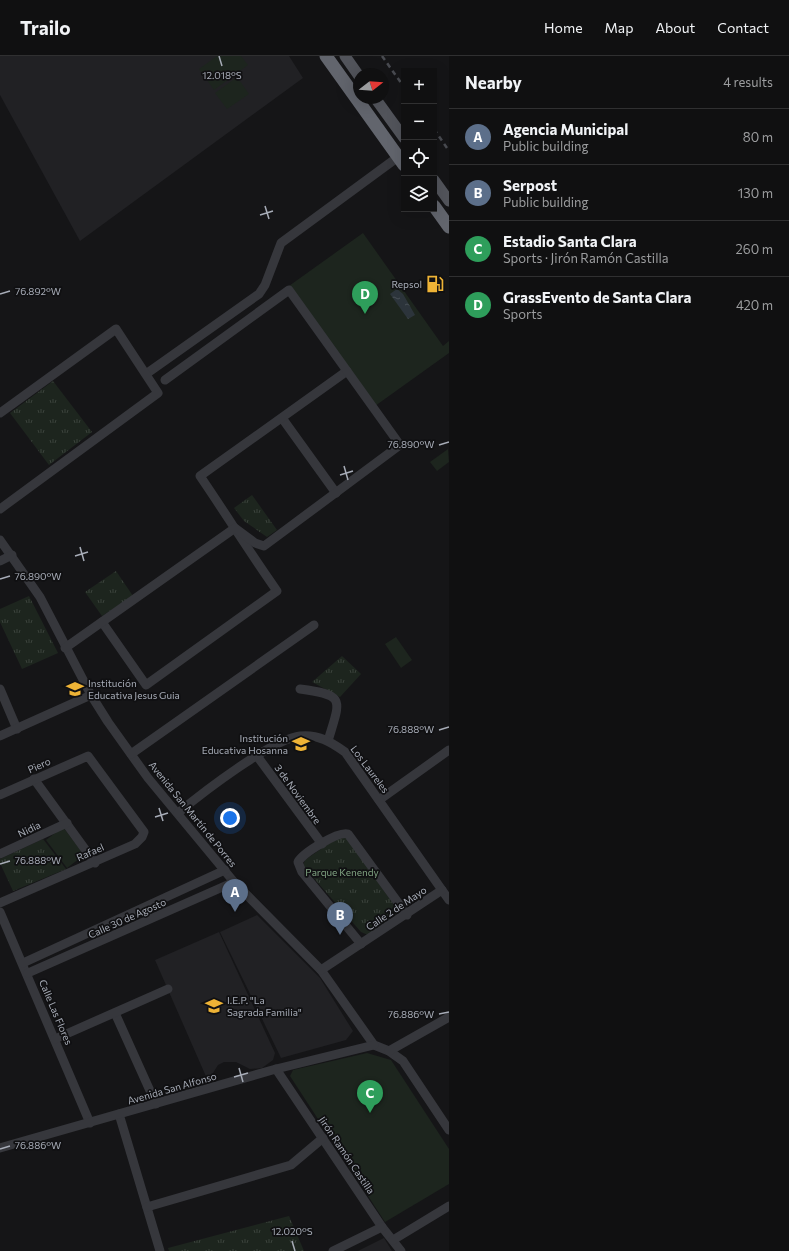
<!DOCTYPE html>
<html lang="en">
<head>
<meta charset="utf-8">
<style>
  :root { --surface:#101011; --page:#1e1e1f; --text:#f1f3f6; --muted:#9c9d9f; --line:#303031; --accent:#eeb336 }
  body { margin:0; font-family:Commissioner,sans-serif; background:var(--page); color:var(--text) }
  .controls { position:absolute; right:12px; top:12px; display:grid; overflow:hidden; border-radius:0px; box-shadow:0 4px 16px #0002 }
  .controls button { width:36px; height:36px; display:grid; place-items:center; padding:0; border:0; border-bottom:1px solid var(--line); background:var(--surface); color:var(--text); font:20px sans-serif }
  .compass { position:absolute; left:353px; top:12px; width:36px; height:36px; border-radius:50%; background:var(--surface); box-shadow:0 4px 16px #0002; rotate:73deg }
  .you { position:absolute; left:230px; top:762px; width:14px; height:14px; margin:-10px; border:3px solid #fff; border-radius:50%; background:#1a73e8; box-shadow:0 0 0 6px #1a73e833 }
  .badge { display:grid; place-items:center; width:26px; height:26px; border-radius:50%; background:var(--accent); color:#fff; font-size:13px; font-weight:700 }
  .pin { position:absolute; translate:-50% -33px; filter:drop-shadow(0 1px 2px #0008) }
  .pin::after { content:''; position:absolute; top:21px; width:14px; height:12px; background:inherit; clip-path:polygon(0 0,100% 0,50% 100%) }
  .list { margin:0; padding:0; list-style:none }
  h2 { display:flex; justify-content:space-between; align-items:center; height:52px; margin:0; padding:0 16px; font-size:17px }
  h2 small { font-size:13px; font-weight:400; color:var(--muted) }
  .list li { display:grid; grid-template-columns:26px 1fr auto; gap:12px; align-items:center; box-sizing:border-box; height:56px; padding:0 16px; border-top:1px solid var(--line) }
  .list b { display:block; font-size:15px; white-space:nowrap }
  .list p { margin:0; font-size:13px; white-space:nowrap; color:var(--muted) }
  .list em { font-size:13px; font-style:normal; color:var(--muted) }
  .icon { flex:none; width:22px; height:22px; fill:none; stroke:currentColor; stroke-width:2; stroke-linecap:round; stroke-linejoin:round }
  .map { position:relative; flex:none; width:449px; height:1195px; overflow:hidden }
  header { display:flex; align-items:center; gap:24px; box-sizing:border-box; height:56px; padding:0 20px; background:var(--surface); border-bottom:1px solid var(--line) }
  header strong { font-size:19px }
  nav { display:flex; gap:22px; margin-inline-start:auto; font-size:14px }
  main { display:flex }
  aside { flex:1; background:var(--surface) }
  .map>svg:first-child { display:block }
</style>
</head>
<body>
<header>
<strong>Trailo</strong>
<nav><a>Home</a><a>Map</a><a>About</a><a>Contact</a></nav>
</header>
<main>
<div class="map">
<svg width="449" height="1195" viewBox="0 0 449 1195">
  <defs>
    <pattern id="park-tufts" width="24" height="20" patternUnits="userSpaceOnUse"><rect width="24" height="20" fill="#1d251e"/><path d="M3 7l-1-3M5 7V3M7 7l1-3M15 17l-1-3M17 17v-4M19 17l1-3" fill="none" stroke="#3b423c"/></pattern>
    <pattern id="water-ripples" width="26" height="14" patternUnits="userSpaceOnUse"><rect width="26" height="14" fill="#2c343b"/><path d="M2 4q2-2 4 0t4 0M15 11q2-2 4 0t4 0" fill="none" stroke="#484f55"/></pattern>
  </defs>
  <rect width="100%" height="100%" fill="#151517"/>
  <g fill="#212124">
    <polygon points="0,0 289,0 303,22 80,185 0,39"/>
    <polygon points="257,859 320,922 353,975 346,984 281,1002 220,876"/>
    <polygon points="219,876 275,997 273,1004 262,1012 250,1013 236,1006 224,1006 218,1009 208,1025 155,904"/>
    <polygon points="384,1182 392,1195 358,1195"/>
  </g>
  <g fill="#1d251e">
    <polygon points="217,0 241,0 248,9 214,34 199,13"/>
    <polygon points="237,21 249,38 227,53 215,37"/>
    <polygon points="363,177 443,290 449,285 449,297 375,350 289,230"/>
    <polygon points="448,393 449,406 437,415 430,406"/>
    <polygon points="396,581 412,604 401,612 385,588"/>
    <polygon points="63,771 84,799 67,812 46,784"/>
    <polygon points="367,997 391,1004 449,1093 449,1128 385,1166 290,1020 293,1014"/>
  </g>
  <g fill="url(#park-tufts)">
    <polygon points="53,325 92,376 49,409 10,357"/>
    <polygon points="252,439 277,474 267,481 244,465 234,452"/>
    <polygon points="116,515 133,540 102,560 85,536"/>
    <polygon points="29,540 58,597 22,613 0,566 0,553"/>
    <polygon points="342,600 361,618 340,641 312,626"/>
    <polygon points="340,780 346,781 399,856 368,879 361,876 303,810 305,804"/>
    <polygon points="43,783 66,813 13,835 0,807 0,803"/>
    <polygon points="289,1160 304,1195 169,1195 168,1192"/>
  </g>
  <polygon fill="url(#water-ripples)" points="397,233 403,238 415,259 408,263 390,238"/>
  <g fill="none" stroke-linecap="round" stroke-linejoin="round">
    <g stroke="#36373c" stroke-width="9">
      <polyline points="146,318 259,238 265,229 281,187 398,101"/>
      <polyline points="0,357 116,273 158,337 0,453"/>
      <polyline points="282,362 336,437"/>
      <polyline points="0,484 40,541 91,639 108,666 148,722 234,826 321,914 374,989 389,995 403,1005 449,1074"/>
      <polyline points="0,505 12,499"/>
      <path d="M102,566l44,63 131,-94c-27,-38 -51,-77 -77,-115l147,-105"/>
      <polyline points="65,592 235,472 255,487 264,490 400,389 289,234 165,324"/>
      <polyline points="0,633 17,673"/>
      <path d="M300,633c47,6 40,11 28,52"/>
      <polyline points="0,680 91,639"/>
      <polyline points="131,698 314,569"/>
      <polyline points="257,700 322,788"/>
      <polyline points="34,723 95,807"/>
      <polyline points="0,739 88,700 144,776 142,781 135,788 0,847"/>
      <polyline points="379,744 449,694"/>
      <path d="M178,757c24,-20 94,-74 122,-77 18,-2 31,6 45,16l104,148"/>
      <polyline points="0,798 67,767"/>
      <polyline points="0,856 90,1067"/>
      <path d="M361,888l-59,-72 -4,-10c5,-9 40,-31 50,-28l59,81"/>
      <polyline points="23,907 225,814"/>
      <polyline points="321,914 442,834"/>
      <polyline points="28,917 234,826"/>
      <polyline points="115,957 156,1048"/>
      <polyline points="55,983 168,933"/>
      <polyline points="389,995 449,961"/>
      <polyline points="276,1013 382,1171 401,1195"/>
      <polyline points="119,1058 160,1195"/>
      <polyline points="0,1092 276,1013 374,989"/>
      <polyline points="147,1151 291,1109 323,1082"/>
      <polyline points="393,1184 449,1150"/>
      <polyline points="333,1195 382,1171"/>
    </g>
    <g stroke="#52545b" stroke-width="11">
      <polyline points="345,0 359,20"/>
      <polyline points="375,42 404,82"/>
      <polyline points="434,124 449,145"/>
    </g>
    <g stroke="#62656d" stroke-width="13">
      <polyline points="326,0 404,109"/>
      <polyline points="434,150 449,171"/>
    </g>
    <g stroke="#494b51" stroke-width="2.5" stroke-dasharray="5 4" stroke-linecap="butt">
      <polyline points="382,0 404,31"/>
      <polyline points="434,73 449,95"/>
    </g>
  </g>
  <path fill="none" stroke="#a7acb7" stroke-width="1.5" d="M219,0l3,10M265,150l4,13M260,159l13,-4M0,238l10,-3M439,389l10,-3M344,410l4,14M340,419l13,-4M80,491l4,14M75,500l13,-4M0,523l10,-3M439,674l10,-3M159,752l4,13M155,761l13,-4M0,808l10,-3M439,958l10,-2M239,1012l4,14M234,1021l14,-4M0,1093l10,-3M292,1185l3,10"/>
  <defs>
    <g id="fuel-bare" transform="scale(1.38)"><path d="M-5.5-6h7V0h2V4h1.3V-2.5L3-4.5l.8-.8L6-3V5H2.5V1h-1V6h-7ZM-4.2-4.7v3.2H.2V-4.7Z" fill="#eeb336" stroke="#101012" stroke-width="2.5" paint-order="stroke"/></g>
    <g id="school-bare" transform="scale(1.38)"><path d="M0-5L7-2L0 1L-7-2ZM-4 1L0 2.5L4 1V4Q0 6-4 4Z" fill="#eeb336" stroke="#101012" stroke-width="2.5" paint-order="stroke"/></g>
  </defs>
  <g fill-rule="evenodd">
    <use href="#fuel-bare" x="435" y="228"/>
    <use href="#school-bare" x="75" y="633"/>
    <use href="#school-bare" x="301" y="688"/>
    <use href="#school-bare" x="214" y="950"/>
  </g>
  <g text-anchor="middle" stroke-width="3.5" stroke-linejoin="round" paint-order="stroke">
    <g font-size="10" fill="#a7acb7" stroke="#101012" text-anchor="end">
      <text x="422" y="232">Repsol</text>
      <text x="88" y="631" text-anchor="start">Institución<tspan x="88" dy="12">Educativa Jesus Guia</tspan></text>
      <text x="288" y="686">Institución<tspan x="288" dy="12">Educativa Hosanna</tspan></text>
      <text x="227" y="948" text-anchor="start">I.E.P. "La<tspan x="227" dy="12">Sagrada Familia"</tspan></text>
    </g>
    <g font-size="10" fill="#a7acb7" stroke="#101012">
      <text transform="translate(39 709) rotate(-24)" y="4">Piero</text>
      <text transform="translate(370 713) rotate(53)" y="4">Los Laureles</text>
      <text transform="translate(298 738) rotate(54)" y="4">3 de Noviembre</text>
      <text transform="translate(193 758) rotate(51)" y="4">Avenida San Martín de Porres</text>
      <text transform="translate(29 773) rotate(-26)" y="4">Nidia</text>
      <text transform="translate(90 796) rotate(-24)" y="4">Rafael</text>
      <text transform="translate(396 852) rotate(-34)" y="4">Calle 2 de Mayo</text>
      <text transform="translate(127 862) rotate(-24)" y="4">Calle 30 de Agosto</text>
      <text transform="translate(56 956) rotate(67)" y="4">Calle Las Flores</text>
      <text transform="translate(172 1032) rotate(-16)" y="4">Avenida San Alfonso</text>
      <text transform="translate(347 1099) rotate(56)" y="4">Jirón Ramón Castilla</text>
    </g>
    <g font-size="10" fill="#7fa281" stroke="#101012">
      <text x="342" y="820">Parque Kenendy</text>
    </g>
  </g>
  <g font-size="10" text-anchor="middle" fill="#a7acb7" stroke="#101012" stroke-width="3.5" stroke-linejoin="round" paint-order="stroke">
    <text x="222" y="23">12.018°S</text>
    <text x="38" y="239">76.892°W</text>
    <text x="411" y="392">76.890°W</text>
    <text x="38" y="524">76.890°W</text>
    <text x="411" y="677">76.888°W</text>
    <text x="38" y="808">76.888°W</text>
    <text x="411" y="962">76.886°W</text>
    <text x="38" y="1093">76.886°W</text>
    <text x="292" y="1179">12.020°S</text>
  </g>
</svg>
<div class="controls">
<button>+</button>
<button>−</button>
<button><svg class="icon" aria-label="locate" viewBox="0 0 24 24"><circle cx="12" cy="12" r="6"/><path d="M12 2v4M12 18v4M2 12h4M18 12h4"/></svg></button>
<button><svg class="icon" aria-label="layers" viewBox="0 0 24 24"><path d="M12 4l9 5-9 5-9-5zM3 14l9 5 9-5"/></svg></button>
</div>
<svg class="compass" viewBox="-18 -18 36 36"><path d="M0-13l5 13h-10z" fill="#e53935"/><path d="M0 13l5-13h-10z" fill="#9c9d9f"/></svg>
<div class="you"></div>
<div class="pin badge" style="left:235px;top:856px;background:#5c6f8a">A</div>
<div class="pin badge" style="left:340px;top:879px;background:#5c6f8a">B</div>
<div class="pin badge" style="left:370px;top:1057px;background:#2e9e5b">C</div>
<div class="pin badge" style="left:365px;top:258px;background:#2e9e5b">D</div>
</div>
<aside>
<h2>Nearby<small>4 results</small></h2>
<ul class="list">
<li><span class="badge" style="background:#5c6f8a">A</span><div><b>Agencia Municipal</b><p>Public building</p></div><em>80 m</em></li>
<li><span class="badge" style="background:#5c6f8a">B</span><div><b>Serpost</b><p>Public building</p></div><em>130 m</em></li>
<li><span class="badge" style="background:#2e9e5b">C</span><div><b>Estadio Santa Clara</b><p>Sports · Jirón Ramón Castilla</p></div><em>260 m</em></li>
<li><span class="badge" style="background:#2e9e5b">D</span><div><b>GrassEvento de Santa Clara</b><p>Sports</p></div><em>420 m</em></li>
</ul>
</aside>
</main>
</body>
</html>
